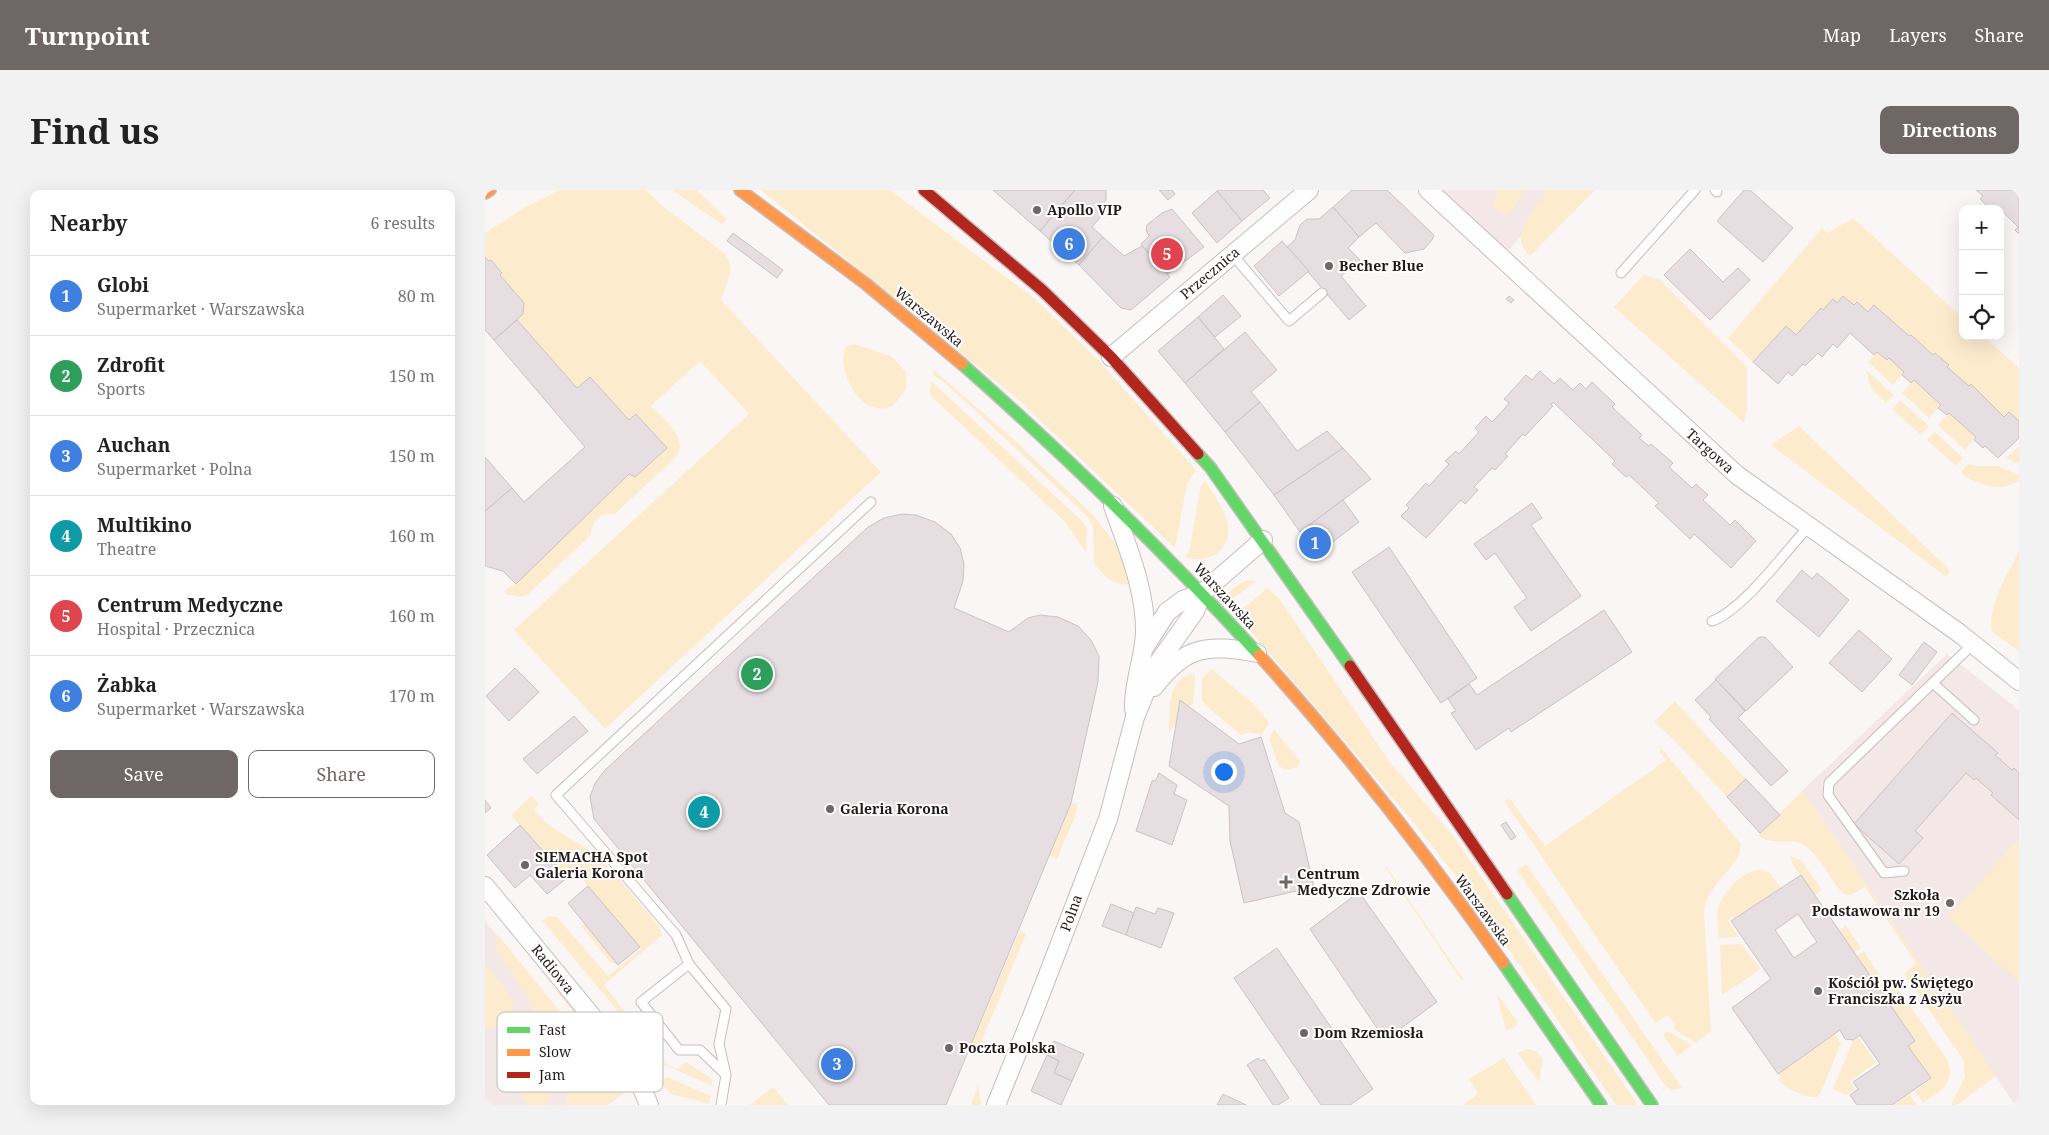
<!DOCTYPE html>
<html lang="en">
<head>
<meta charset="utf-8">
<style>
  :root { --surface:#fff; --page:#f2f2f2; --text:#222; --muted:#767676; --line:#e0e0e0; --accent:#6f6766 }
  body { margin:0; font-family:"Noto Serif",serif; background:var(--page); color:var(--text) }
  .controls { position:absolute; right:15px; top:15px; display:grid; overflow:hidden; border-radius:10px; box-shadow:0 5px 20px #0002 }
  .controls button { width:45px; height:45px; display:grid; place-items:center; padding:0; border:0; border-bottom:1px solid var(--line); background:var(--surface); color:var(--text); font:25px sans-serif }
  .you { position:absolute; left:738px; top:581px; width:18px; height:18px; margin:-12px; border:4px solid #fff; border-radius:50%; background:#1a73e8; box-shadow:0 0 0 8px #1a73e833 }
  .badge { display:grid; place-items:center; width:32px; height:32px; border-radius:50%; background:var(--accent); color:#fff; font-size:16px; font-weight:700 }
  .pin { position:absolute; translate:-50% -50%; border:2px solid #fff; box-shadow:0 1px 5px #0006 }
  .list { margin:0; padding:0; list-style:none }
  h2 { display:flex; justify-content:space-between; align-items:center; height:65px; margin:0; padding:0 20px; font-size:21px }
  h2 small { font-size:16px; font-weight:400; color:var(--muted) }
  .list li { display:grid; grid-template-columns:32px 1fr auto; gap:15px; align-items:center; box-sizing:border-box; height:80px; padding:0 20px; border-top:1px solid var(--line) }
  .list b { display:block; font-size:19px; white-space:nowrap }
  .list p { margin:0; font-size:16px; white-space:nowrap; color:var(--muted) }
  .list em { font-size:16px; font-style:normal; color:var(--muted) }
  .actions { display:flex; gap:10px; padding:15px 20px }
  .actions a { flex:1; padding:11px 0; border:1px solid var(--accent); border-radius:10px; text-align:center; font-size:18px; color:var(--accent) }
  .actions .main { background:var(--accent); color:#fff }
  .icon { flex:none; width:28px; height:28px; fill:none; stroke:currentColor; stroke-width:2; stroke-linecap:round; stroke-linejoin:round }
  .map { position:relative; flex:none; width:1534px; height:915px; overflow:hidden; border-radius:10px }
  header { display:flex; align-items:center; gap:30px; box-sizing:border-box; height:70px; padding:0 25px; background:var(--accent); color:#fff }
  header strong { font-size:24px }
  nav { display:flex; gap:28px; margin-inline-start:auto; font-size:18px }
  .intro { display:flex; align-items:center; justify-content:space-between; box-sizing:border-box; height:120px; padding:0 30px }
  h1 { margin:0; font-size:35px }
  .button { padding:12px 22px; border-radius:10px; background:var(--accent); color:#fff; font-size:18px; font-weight:700 }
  main { display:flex; gap:30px; padding:0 30px }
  aside { flex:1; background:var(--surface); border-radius:10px; box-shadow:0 5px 20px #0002 }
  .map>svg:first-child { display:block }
</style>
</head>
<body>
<header>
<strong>Turnpoint</strong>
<nav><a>Map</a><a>Layers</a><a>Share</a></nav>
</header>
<div class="intro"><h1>Find us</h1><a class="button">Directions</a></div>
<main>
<aside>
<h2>Nearby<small>6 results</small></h2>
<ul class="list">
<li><span class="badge" style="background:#3f7fe0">1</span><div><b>Globi</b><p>Supermarket · Warszawska</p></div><em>80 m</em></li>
<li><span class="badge" style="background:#2e9e5b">2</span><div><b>Zdrofit</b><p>Sports</p></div><em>150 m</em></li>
<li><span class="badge" style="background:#3f7fe0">3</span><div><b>Auchan</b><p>Supermarket · Polna</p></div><em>150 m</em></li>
<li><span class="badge" style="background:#0f9aa8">4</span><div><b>Multikino</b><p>Theatre</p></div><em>160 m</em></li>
<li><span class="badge" style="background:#e0444e">5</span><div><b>Centrum Medyczne</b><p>Hospital · Przecznica</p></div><em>160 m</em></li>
<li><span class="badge" style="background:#3f7fe0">6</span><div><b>Żabka</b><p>Supermarket · Warszawska</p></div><em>170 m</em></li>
</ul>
<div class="actions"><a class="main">Save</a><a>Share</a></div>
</aside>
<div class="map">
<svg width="1534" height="915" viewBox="0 0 1534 915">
  <rect width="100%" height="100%" fill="#fbf6f6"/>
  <g fill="#f3e7e7">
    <polygon points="943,0 1080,0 1020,64"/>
    <polygon points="1462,464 1534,520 1534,915 1530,915 1318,600"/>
    <polygon points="0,731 140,902 123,915 0,915"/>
  </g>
  <g fill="#fdebce">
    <path d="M74,0h87l13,13 66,51c12,16 0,30 -4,46l160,172 -276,257 -91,-99 235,-216 -49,-53 -49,45c14,15 40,33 24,52l-60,56c-16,-2 -23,6 -24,21l-63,59 -8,3 -15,-3 -1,-3 12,-8 113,-109 6,3 32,-29 -30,-34 -8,6 -39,-43 -13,11 -60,-68 6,-6 1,-11 -24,-28 2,-3 -11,-12 -2,1 -4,-4v-24l40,-26z"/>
    <polygon points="187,0 212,0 242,29 238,35"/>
    <polygon points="276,0 405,0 550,109 614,171 711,280 702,294 690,358 535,211"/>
    <polygon points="1014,0 1040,0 1023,26 1007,17"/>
    <path d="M1061,0h49l-65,66c-24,-22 6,-43 16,-66z"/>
    <polygon points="1368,28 1478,128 1478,146 1498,146 1534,178 1534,231 1519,227 1486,194 1484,196 1462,177 1464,175 1451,163 1448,165 1426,145 1424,146 1389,115 1383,122 1372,112 1369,115 1358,106 1352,113 1348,110 1338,120 1335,118 1311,145 1300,136 1268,172 1243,148 1337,38 1343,43"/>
    <polygon points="1159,85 1175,90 1262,177 1262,218 1259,233 1129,117"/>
    <path d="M369,154l37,12 15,16v17l-13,17c-34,15 -58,-40 -47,-59z"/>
    <polygon points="1392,162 1401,170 1404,168 1419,182 1408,195 1383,172"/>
    <path d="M449,180l78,68 81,77 25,32 11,37c-14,3 -28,-10 -35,-21l-1,-36 -5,-10 -79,-75 -64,-59 -12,-8z"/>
    <polygon points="1381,180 1409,205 1401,213 1386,198"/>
    <polygon points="1429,190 1456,215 1444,228 1417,203"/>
    <polygon points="446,191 597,331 602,339 601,362 579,331 445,205"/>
    <polygon points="1415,210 1444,236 1436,245 1407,219"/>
    <polygon points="1464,223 1491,247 1480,260 1453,235"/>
    <polygon points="1314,236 1465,380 1461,387 1286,255"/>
    <polygon points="1450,242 1478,268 1471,276 1442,250"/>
    <polygon points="1534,256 1534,274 1521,268"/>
    <path d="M1483,274l8,2h23l20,10v4c-17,14 -40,4 -56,-5l-2,-3z"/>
    <path d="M720,291c14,20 38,54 11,73 -10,7 -20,6 -31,3l4,-5 12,-66z"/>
    <path d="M1534,361v100l-27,-19c-5,-28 16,-57 27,-81z"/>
    <path d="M765,390l6,1 -29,23 -1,-5c4,-10 13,-17 24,-19z"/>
    <polygon points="783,398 796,411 904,571 969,647 1153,915 1131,915 992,713 924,627 751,424"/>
    <polygon points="725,480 728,480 767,513 784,532 777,545 764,542 756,545 720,515 717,510 717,489"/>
    <path d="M706,484l4,1v3l-2,26 -4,2 -9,-6 -3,21 -8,12c0,-20 -2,-53 22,-59z"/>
    <polygon points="1190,511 1261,589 1242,607 1188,549 1169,532"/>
    <polygon points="789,539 815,571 813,577 800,580 794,576 784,549"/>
    <path d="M1177,559l79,95c-1,26 -35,38 -37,69l7,118 -16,12 -22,-15 2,-3 -7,-10 -13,8 -151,-222 5,-3 36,48 121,-86 -7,-9z"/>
    <path d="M1318,600l193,286 -39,29h-6l14,-28 -2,-18 -59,-85 12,-11 -51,-76 -14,8 -7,-1c-14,-13 -22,-37 -39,-48 -15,-10 -35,1 -47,-11z"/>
    <polygon points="47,606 54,614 49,620 62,634 115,667 174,736 177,745 119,795 181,874 193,879 201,872 226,888 228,896 170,871 150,842 57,730 64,726 72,727 123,786 156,759 93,684 84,690 26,625"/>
    <polygon points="586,613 592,614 591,624 572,669 565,666"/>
    <polygon points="1530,653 1534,657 1534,792 1463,727"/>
    <polygon points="1305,666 1316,670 1337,700 1329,706 1307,673"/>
    <polygon points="1041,674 1197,898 1187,900 1180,895 1032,680"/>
    <polygon points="901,676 978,789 976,790 900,677"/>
    <path d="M1276,680l9,3 11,15 -46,31 -2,-2 -5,4 11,16 -20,1c0,-9 -3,-20 -1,-29 4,-16 25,-40 43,-39z"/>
    <polygon points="100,733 132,774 126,773 96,736"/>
    <polygon points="1361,735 1376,758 1369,763 1354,741"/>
    <polygon points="535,740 541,744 495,855 491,858 486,856"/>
    <polygon points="13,745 140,902 123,915 82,915 82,897 44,846 43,836 47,814 12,761 11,753"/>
    <polygon points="1256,754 1276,779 1237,805 1235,755"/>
    <polygon points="1379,761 1396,788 1407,790 1416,804 1403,813 1371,766"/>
    <path d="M0,774l27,33c5,20 -7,32 -27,31z"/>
    <polygon points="71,801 82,803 132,868 129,872"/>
    <polygon points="1011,803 1033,832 1031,836 1021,841"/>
    <path d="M1419,808l43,61c10,24 -6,32 -24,44l-8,-12 16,-12 -23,-33 6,-5 -23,-34z"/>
    <polygon points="1183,841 1207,855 1193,866 1178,845"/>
    <path d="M1350,844l6,9 -20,49 -4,5c-10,2 -32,-9 -39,-17l3,-2 -3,-4z"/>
    <polygon points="1373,847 1391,873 1365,891 1370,899 1361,905 1348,899 1349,897 1368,850"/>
    <polygon points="26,853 33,857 63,898 65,906 63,915 44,915 19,884 16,877"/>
    <polygon points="1042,859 1051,861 1058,869 1054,892 1033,863"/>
    <polygon points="1019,868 1051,915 977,915 993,904 984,889"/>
    <polygon points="182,887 226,906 224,914 186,904 175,892"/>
    <polygon points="493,895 496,915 486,915"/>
    <polygon points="288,897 303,915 265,915"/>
    <polygon points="1425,904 1432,915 1409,915"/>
  </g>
  <g fill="#e6dee0" stroke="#cac2c4" fill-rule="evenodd">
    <polygon points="508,0 590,0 555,41"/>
    <polygon points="590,0 621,0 621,10 613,21 617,25 607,37 618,47 594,75 555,41"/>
    <polygon points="674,0 687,0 690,4 683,10"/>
    <polygon points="733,0 778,0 785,8 757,31 732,1"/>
    <polygon points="867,0 902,0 949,45 947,50 939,59 920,63 891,33 874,47 848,17"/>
    <polygon points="1259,0 1265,0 1308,38 1278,72 1232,31"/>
    <polygon points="1491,0 1534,0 1534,44 1530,40 1533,37 1515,19 1509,15 1505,18 1495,9 1498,6"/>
    <polygon points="732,1 757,31 732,53 707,23"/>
    <polygon points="848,17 874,47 863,58 875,70 856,86 881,116 864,130 802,57 810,50 815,35 822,29 834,29"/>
    <polygon points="687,19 719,57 683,84 656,54 664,46 661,40 662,35 677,23"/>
    <polygon points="248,43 298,80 292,88 242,51"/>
    <polygon points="618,47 639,66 657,56 685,87 646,120 636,118 594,75"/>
    <polygon points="797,51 824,81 794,106 769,76"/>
    <polygon points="1205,59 1238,92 1253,78 1265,90 1225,130 1179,85"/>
    <polygon points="0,67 4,71 6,70 17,83 15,85 39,113 38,124 9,150 0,140"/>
    <polygon points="738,105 756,126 730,147 713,127"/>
    <polygon points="1024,106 1029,110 1026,113 1021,109"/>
    <polygon points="1358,106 1369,115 1372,112 1383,122 1389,115 1424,146 1426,145 1448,165 1450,163 1464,175 1462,177 1484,196 1486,194 1519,227 1524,222 1534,231 1534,248 1513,268 1500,256 1498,258 1489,250 1491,247 1464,223 1462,225 1453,218 1456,215 1429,190 1426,193 1417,185 1419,182 1404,168 1402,170 1392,162 1389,165 1365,143 1352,158 1348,154 1337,167 1333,163 1320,176 1318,174 1307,186 1303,182 1293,194 1268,172 1301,136 1311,145 1336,118 1338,120 1348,109 1352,113"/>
    <polygon points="713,127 739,159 700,193 673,161"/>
    <polygon points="32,130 92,198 105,187 144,230 151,224 182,258 150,287 144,284 31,394 18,381 0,376 0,321 27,298 39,312 100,257 9,150"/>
    <polygon points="760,142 792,180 766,202 775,212 740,242 700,193"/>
    <polygon points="1055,181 1069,194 1075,188 1088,200 1095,193 1101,199 1107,192 1130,214 1127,217 1157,245 1154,248 1164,256 1166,254 1188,273 1184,277 1207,298 1211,294 1223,305 1218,310 1245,335 1250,330 1271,351 1246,378 1209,344 1205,349 1170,316 1174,313 1144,285 1141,287 1127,274 1130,271 1068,212 1066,215 1068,216 1040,246 1038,244 1020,264 1023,266 1010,280 1007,278 989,297 993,300 980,314 976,310 941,348 916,326 924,318 921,315 941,293 944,296 964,274 960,271 971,261 974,264 994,242 990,238 1001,226 1007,232 1020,218 1024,213 1019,209 1041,185 1047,190"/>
    <polygon points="775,212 812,261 842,241 858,258 789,305 740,242"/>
    <polygon points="858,258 886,289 815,342 789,305"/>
    <polygon points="0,267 27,298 0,321"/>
    <polygon points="858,310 874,332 832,364 815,342"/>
    <polygon points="1047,313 1057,328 1046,335 1096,406 1046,441 1029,417 1042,408 1010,363 1001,370 989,354"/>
    <polygon points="417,324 431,325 450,332 466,344 475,358 479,374 478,391 469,418 524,442 543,428 555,425 573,427 593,436 606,450 614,466 613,492 586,613 461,915 344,915 109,629 105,607 110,593 120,580 383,337 399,328"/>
    <polygon points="904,357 992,488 956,513 867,382"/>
    <polygon points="1317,380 1327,389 1332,383 1364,410 1334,447 1291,411"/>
    <polygon points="1119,420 1147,462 1026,542 1024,538 991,560 966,523 971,521 963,509 984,494 992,505"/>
    <polygon points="1374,440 1407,469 1377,502 1344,473"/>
    <polygon points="1274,447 1280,447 1308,477 1261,521 1230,489"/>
    <polygon points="1439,452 1452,462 1427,495 1414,485"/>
    <polygon points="30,478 54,502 24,531 1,506"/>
    <polygon points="1231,490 1260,521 1253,528 1303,581 1286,596 1224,529 1226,527 1210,510"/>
    <polygon points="695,510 754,554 776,547 800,623 814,632 829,697 759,713 745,651 744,616 684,576"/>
    <polygon points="1467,523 1513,563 1510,565 1527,580 1529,578 1534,583 1534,630 1506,605 1508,603 1491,588 1489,590 1481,583 1430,641 1438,648 1414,674 1369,634"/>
    <polygon points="89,526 103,541 52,584 38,569"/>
    <polygon points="674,583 692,595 689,604 702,610 687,655 651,641 667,591 671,590"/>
    <polygon points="1261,589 1295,625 1275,643 1242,607"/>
    <polygon points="0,610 6,618 0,623"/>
    <polygon points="1021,632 1031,647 1026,650 1016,635"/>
    <polygon points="35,635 82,688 62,704 45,685 30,698 2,665"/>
    <path d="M1316,685l114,166 -7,5 23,32 -39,27h-35l-7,-10 8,-6 -5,-7 27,-18 -20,-29 -7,5 -8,-1 -5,-9 -62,44 -46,-66 39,-29 -40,-58zM1313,724l19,28 -23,16 -19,-28z"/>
    <polygon points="103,696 155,757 133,775 83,713"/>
    <polygon points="874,702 952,812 900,850 825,739"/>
    <polygon points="626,714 649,723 641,745 617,736"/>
    <polygon points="651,717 670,724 673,718 689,723 676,758 641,745"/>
    <polygon points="792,758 888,899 865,915 836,915 749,788"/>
    <polygon points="569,851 599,864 587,891 569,883 574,871 562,865"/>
    <polygon points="562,865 574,871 569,883 587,891 576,915 546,901"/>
    <polygon points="773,868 776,871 779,869 804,908 793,915 788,915 762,875"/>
    <polygon points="738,904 761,915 732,915"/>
  </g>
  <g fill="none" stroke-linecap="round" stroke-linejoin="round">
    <g stroke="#c6bebd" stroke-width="11">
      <g id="lane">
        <polyline points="1230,0 1232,2"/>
        <polyline points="747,64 804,131 837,103"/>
        <polyline points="1136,83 1210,0"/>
        <path d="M1227,431c30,-10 74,-70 96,-94"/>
        <polyline points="1449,494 1489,530"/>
        <polyline points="1419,681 1399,683 1343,605 1344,593 1488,454"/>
        <polyline points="204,774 191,745 71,605 386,312"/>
        <polyline points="236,915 241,885 234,854 241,819 204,774 156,812 194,860 215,860 241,885"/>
      </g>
    </g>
    <g stroke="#c6bebd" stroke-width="20">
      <g id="street">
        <polyline points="943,0 1252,285 1474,443 1534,491"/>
        <polyline points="626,167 824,0"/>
        <path d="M628,316c14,40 33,84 32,127 -1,26 -12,50 -11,76"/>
        <polyline points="659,458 682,422 698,410 717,403 778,350"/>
        <path d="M669,497c32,-42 53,-43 103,-34"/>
        <polyline points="0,696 141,868 154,891 164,915"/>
        <polyline points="511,915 547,826 623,629 650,527 671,476 710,421 717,403"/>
      </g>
    </g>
    <g stroke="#c6bebd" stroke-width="14">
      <g id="fast">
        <path d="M477,174c104,92 204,189 297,291"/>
        <polyline points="713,264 725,277 865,476"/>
        <polyline points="1022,704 1167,915"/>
        <polyline points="1018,773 1116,915"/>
      </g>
    </g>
    <g stroke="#c6bebd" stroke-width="14">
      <g id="slow">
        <polyline points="255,0 381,94 477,174"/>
        <polyline points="0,3 5,0"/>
        <path d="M774,465c88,97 169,201 244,308"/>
      </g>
    </g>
    <g stroke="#c6bebd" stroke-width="14">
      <g id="jam">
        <polyline points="439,0 557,100 626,167 713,264"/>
        <polyline points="865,476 1022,704"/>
      </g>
    </g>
    <use href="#lane" stroke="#fefefe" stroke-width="9"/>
    <use href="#street" stroke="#fefefe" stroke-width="18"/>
    <use href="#fast" stroke="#63d668" stroke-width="11"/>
    <use href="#slow" stroke="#ff974d" stroke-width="11"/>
    <use href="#jam" stroke="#b3261e" stroke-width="11"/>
  </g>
  <g fill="#6f6766" stroke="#fff" stroke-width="2">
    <circle cx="552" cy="20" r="5"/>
    <circle cx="844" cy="76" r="5"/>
    <circle cx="345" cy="619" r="5"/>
    <circle cx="40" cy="675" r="5"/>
    <path d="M798.5 684.5h5v5h5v5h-5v5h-5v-5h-5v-5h5z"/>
    <circle cx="1465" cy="713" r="5"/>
    <circle cx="1333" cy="801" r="5"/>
    <circle cx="819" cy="843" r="5"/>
    <circle cx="464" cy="858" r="5"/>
  </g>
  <g text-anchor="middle" stroke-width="4" stroke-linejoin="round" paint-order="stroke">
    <g font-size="14" font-weight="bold" fill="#241a19" stroke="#fff" text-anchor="start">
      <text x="562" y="25">Apollo VIP</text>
      <text x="854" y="81">Becher Blue</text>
      <text x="355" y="624">Galeria Korona</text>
      <text x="50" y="672">SIEMACHA Spot<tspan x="50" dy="16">Galeria Korona</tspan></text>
      <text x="812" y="689">Centrum<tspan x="812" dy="16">Medyczne Zdrowie</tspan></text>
      <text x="1455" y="710" text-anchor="end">Szkoła<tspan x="1455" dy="16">Podstawowa nr 19</tspan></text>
      <text x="1343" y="798">Kościół pw. Świętego<tspan x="1343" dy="16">Franciszka z Asyżu</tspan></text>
      <text x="829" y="848">Dom Rzemiosła</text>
      <text x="474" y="863">Poczta Polska</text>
    </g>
    <g font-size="14" fill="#241a19" stroke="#fff">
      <text transform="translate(725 83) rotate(-40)" y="5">Przecznica</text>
      <text transform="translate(444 127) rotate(40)" y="5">Warszawska</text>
      <text transform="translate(1225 261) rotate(42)" y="5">Targowa</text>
      <text transform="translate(740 406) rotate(47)" y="5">Warszawska</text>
      <text transform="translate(998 720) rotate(54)" y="5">Warszawska</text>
      <text transform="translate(586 723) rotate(-70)" y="5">Polna</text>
      <text transform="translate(68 779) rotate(51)" y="5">Radiowa</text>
    </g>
  </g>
  <rect x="12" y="822" width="166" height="80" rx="8" fill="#fff" stroke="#bdbaba" stroke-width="1"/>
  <rect x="22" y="837" width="23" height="6" fill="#63d668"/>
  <rect x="22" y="859" width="23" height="7" fill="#ff974d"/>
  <rect x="22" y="882" width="23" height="6" fill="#b3261e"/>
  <g font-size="14" fill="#241a19">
    <text x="54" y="845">Fast</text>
    <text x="54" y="867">Slow</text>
    <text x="54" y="890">Jam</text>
  </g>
</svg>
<div class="controls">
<button>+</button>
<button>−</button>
<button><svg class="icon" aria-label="locate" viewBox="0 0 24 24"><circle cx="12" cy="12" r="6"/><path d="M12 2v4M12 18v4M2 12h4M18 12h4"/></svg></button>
</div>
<div class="you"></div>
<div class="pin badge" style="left:830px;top:353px;background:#3f7fe0">1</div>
<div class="pin badge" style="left:272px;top:484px;background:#2e9e5b">2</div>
<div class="pin badge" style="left:352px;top:874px;background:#3f7fe0">3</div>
<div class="pin badge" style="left:219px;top:622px;background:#0f9aa8">4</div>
<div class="pin badge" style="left:682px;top:64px;background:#e0444e">5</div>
<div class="pin badge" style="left:584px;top:54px;background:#3f7fe0">6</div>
</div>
</main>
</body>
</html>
